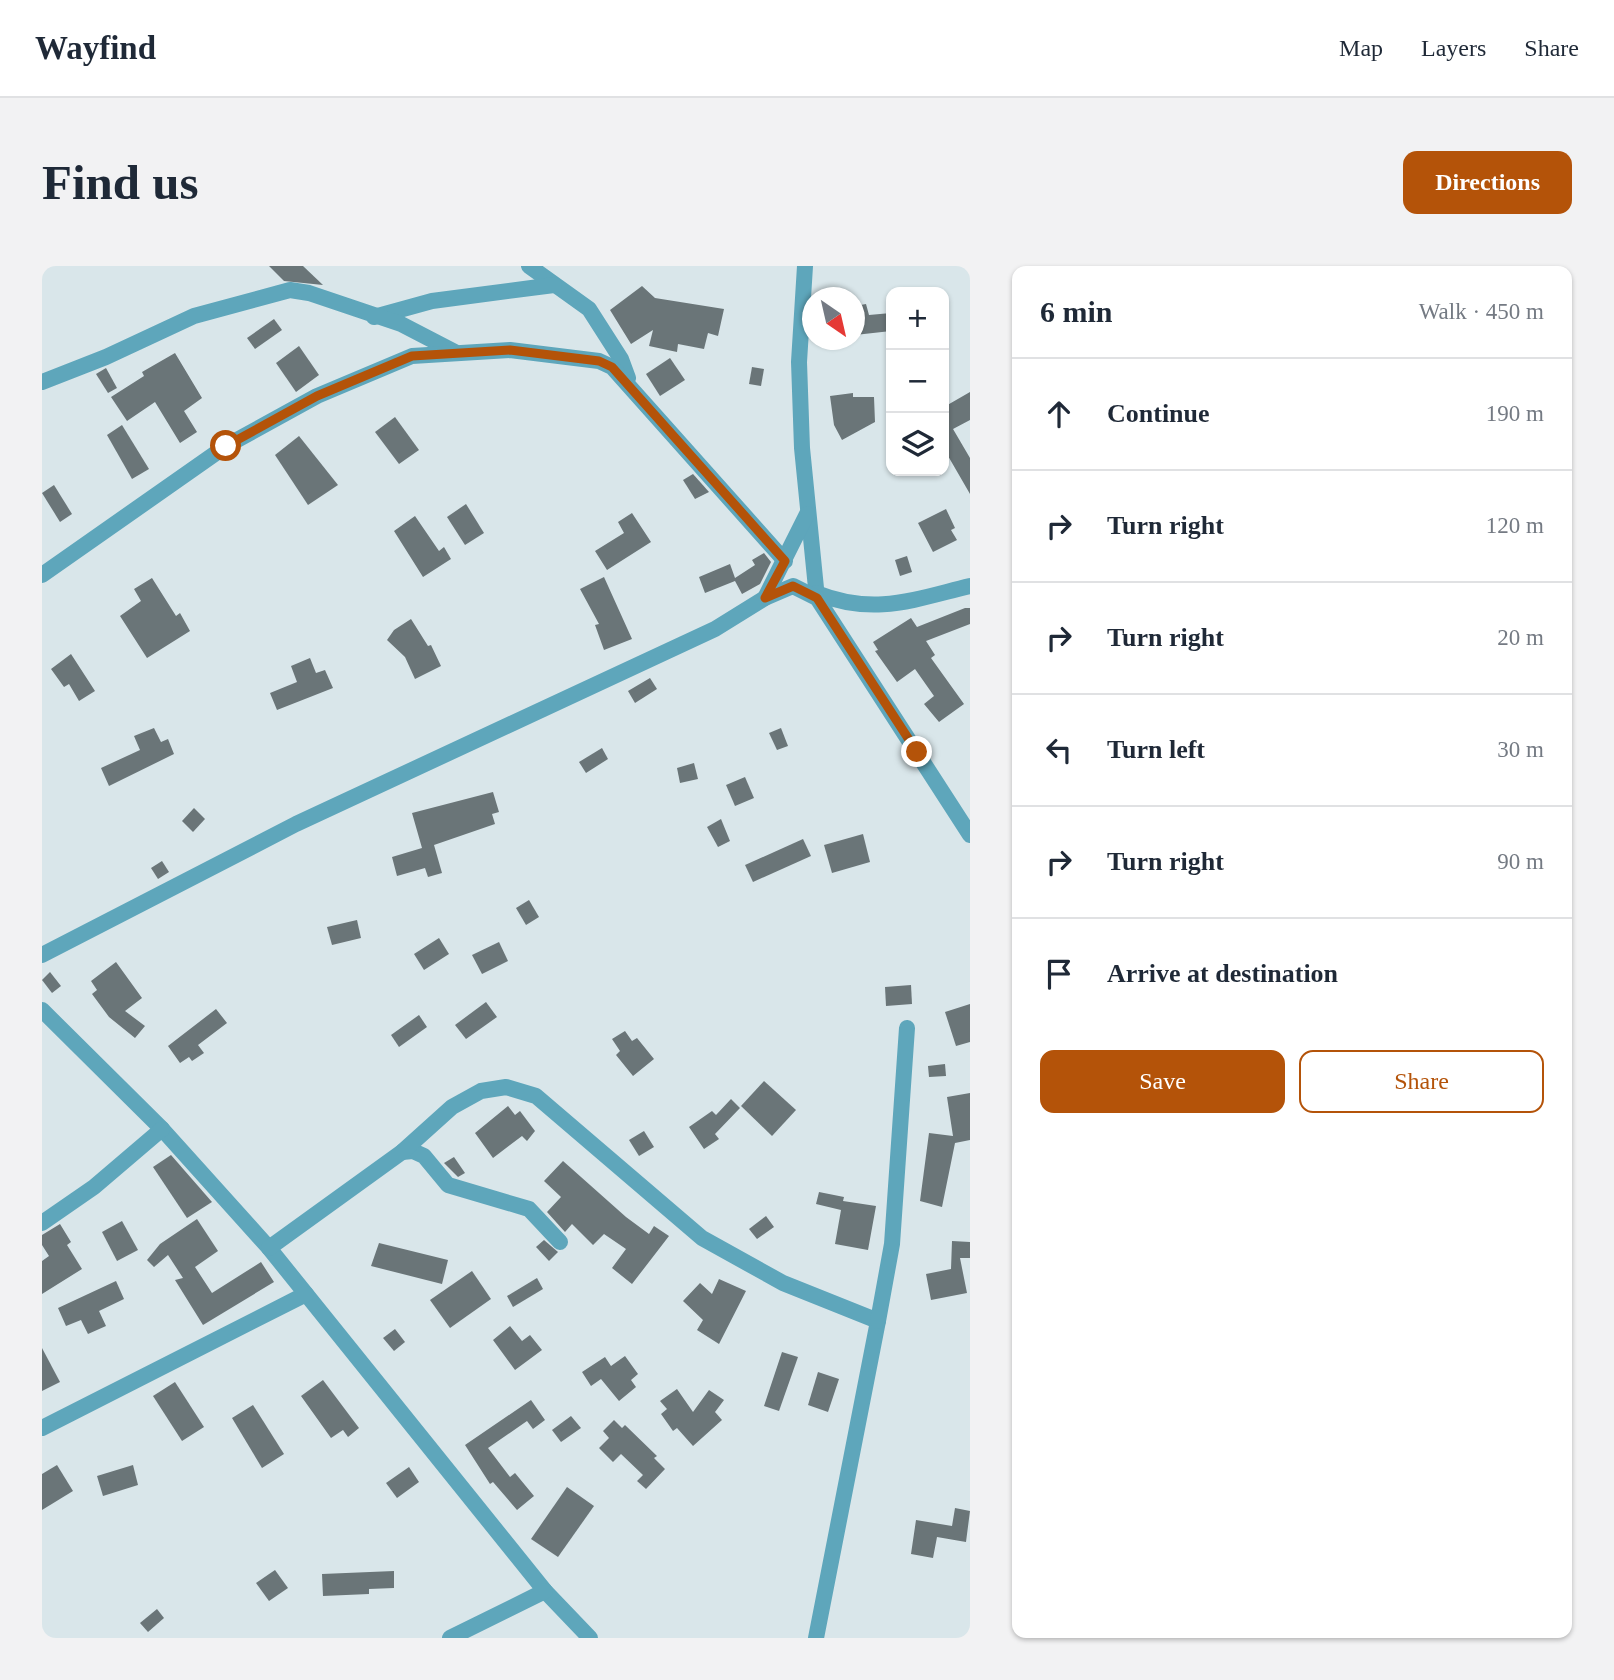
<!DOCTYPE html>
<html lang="en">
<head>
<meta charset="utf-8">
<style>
  :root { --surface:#fff; --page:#f2f2f3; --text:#1f2937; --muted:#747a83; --line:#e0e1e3; --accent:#b45309 }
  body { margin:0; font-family:Georgia,serif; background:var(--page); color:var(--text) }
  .controls { position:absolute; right:21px; top:21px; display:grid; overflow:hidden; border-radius:14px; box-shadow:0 2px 5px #0004 }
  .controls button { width:63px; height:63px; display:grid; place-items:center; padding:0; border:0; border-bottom:2px solid var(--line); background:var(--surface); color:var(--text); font:35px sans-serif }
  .compass { position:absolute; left:760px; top:21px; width:63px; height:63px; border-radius:50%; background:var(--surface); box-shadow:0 2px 5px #0004; rotate:146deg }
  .stop { position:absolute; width:21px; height:21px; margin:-16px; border:5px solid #b45309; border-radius:50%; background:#fff }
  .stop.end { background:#b45309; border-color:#fff; box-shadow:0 2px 7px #0008 }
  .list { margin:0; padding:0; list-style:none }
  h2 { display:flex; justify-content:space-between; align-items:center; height:91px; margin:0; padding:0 28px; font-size:30px }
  h2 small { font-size:23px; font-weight:400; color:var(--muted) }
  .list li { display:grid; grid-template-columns:46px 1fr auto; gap:21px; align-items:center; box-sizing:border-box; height:112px; padding:0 28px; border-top:2px solid var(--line) }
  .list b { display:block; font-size:26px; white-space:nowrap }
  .list em { font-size:23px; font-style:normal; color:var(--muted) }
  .actions { display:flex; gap:14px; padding:21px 28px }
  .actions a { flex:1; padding:16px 0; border:2px solid var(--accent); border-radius:14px; text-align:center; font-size:24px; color:var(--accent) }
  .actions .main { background:var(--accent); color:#fff }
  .icon { flex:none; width:38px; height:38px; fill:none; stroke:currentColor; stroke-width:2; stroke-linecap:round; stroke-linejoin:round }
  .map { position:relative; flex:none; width:928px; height:1372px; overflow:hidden; border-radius:14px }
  header { display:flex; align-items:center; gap:42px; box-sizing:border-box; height:98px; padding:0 35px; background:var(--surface); border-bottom:2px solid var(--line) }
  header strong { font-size:33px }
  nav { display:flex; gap:38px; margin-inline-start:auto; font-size:24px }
  .intro { display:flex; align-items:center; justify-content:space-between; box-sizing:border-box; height:168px; padding:0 42px }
  h1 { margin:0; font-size:49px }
  .button { padding:18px 32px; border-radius:14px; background:var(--accent); color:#fff; font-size:24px; font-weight:700 }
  main { display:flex; gap:42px; padding:0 42px }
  aside { flex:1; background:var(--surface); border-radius:14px; box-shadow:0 2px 5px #0004 }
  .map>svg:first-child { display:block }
</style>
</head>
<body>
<header>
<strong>Wayfind</strong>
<nav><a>Map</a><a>Layers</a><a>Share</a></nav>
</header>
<div class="intro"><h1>Find us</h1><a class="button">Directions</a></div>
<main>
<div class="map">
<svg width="928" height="1372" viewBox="0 0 928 1372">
  <rect width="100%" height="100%" fill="#d9e6ea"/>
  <g fill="#6a7578">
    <polygon points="227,0 261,0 281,19 242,15"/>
    <polygon points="600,20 613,32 682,43 676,70 666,67 662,83 636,78 635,86 607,80 611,64 589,78 568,44"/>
    <polygon points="824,38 827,49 849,47 849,65 813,69 813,40"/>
    <polygon points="232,53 240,64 213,83 205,72"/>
    <polygon points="257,80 277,109 254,126 234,97"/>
    <polygon points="133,87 160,132 142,145 155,166 138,177 113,136 85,155 69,131 102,110 100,106"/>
    <polygon points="628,92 643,114 618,130 604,108"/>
    <polygon points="710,101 722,103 719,120 707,118"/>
    <polygon points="64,102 75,122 66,127 54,108"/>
    <polygon points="928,126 928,154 911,163 928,192 928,228 902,183 902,141"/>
    <polygon points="811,127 811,131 832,131 833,156 800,174 792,159 788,130"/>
    <polygon points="353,151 377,184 357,198 333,166"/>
    <polygon points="80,159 107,203 90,213 65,169"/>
    <polygon points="257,170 296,219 266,239 233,189"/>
    <polygon points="651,208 667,226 653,233 641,214"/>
    <polygon points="12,219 30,248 18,256 0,227"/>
    <polygon points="424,238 442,267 423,279 405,251"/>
    <polygon points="904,243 913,262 909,264 915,274 891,286 876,257"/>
    <polygon points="590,247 609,276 565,304 553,285 582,267 576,256"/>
    <polygon points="373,250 397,285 402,281 409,293 381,311 352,265"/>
    <polygon points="722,287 729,296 718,318 700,328 693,315 663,327 657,311 688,298 693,312 713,299 710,294"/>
    <polygon points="865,290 870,306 858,310 853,294"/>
    <polygon points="562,311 590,373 562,384 553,359 557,358 538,323"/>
    <polygon points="110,312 134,350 138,347 148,365 105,392 78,350 99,335 92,323"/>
    <polygon points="923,342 928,342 928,358 884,375 893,389 889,392 922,438 897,456 882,438 892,430 873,403 855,416 833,385 836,384 831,376 869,352 875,361"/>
    <polygon points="369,353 386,380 389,379 399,400 373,413 363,391 345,374 352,364"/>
    <polygon points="29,388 53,425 37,435 27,418 22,421 9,403"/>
    <polygon points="268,392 274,407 283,404 291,422 235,444 228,427 255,416 249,400"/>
    <polygon points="608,412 615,423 593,437 586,425"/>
    <polygon points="112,462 119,476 126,473 132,488 67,520 59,502 98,484 92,470"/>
    <polygon points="739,462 746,480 735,484 727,467"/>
    <polygon points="560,482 566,493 544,507 537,496"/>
    <polygon points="652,497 656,513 638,517 635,502"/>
    <polygon points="703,511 712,532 693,540 684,519"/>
    <polygon points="451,526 457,546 450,548 453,558 392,579 400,607 386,611 383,602 355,610 350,591 380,582 370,547"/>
    <polygon points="152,542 163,553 151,566 140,555"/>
    <polygon points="679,553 688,575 676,581 665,561"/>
    <polygon points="821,568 828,596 790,607 782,579"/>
    <polygon points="761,573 769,590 711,616 703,599"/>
    <polygon points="120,595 127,606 116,613 109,602"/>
    <polygon points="487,634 497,651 484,659 474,642"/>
    <polygon points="315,654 319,672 290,679 285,661"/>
    <polygon points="397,672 407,688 382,704 372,688"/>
    <polygon points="457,676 466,695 440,708 430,689"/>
    <polygon points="74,696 100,732 83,745 103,760 93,772 67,751 50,728 55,724 49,715"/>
    <polygon points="8,706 19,720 10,727 0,714"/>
    <polygon points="869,719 870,738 844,740 843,721"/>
    <polygon points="444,736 455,751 424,773 413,759"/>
    <polygon points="928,738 928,776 914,780 903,746"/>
    <polygon points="174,743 185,757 156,779 162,787 150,795 147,791 138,797 126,780"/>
    <polygon points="377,749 385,761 357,781 349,769"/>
    <polygon points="583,765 590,775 595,772 612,793 591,810 574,789 578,785 570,773"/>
    <polygon points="903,798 904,810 887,811 886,800"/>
    <polygon points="722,815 754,844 730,870 699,840"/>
    <polygon points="928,827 928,874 913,877 900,941 878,935 887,867 911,870 905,831"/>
    <polygon points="689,833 698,842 673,868 677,873 662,883 647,861 670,845 674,849"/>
    <polygon points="466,840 473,849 478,845 493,865 485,875 480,870 451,892 433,867"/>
    <polygon points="602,865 612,881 597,890 587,874"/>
    <polygon points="129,889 170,936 145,952 111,901"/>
    <polygon points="412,891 423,907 416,911 402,897"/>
    <polygon points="521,895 584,951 607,968 612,960 627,970 590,1018 570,1002 584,983 562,968 551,979 530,958 523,966 505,946 519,931 502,915"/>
    <polygon points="777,926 802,931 801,935 834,940 826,984 793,978 799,944 774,938"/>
    <polygon points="724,950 732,961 715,973 707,963"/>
    <polygon points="155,953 176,985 153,1001 170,1027 219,996 232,1016 161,1059 133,1014 141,1012 126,989 112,1001 105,994 118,978"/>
    <polygon points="80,955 96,984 75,995 60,966"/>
    <polygon points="18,958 29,976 25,979 40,1003 0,1028 0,995 7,990 0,979 0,969"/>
    <polygon points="502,974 516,986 507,995 494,981"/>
    <polygon points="910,975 928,976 928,992 918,992 925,1027 889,1034 884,1008 909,1003"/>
    <polygon points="337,977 406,994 400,1018 329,1000"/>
    <polygon points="430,1005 449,1033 408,1062 388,1034"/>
    <polygon points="495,1012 501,1023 471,1041 465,1030"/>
    <polygon points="677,1013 704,1025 677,1078 655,1064 661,1054 641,1035 658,1017 670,1028"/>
    <polygon points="74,1015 82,1033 57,1045 64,1060 46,1068 39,1054 24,1060 16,1042"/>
    <polygon points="468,1060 480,1075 488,1069 500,1084 473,1104 451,1074"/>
    <polygon points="353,1063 363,1076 352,1085 341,1072"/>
    <polygon points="0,1082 18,1116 0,1125"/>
    <polygon points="740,1086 756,1091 737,1145 722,1140"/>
    <polygon points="583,1090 596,1108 589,1114 594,1121 577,1135 559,1113 549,1120 540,1106 563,1091 569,1100"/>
    <polygon points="776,1106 797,1113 786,1146 766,1139"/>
    <polygon points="281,1114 317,1162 306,1171 301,1164 289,1172 259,1130"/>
    <polygon points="133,1116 162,1161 140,1175 111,1130"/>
    <polygon points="635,1123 651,1146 667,1124 682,1134 673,1146 680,1154 651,1180 635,1162 631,1165 619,1148 625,1143 618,1135"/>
    <polygon points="489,1134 503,1154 491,1163 485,1155 446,1182 468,1211 473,1207 492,1230 475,1244 451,1216 448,1218 423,1179"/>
    <polygon points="211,1139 242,1188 220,1202 190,1152"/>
    <polygon points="529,1150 539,1162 519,1176 510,1164"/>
    <polygon points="572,1154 580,1162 583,1159 615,1190 612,1192 623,1203 604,1223 595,1215 601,1209 579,1188 571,1196 557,1182 567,1172 561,1165"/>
    <polygon points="15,1199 31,1225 0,1244 0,1208"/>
    <polygon points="91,1199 96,1219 61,1230 55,1210"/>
    <polygon points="367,1201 377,1216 355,1232 344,1217"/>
    <polygon points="525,1221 552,1240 516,1291 489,1273"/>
    <polygon points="913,1242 928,1245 924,1276 895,1271 891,1292 869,1288 874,1254 910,1260"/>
    <polygon points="233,1304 246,1322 227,1335 214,1317"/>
    <polygon points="352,1305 352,1322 327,1323 327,1328 281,1330 280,1308"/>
    <polygon points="115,1343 122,1352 106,1366 98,1357"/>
  </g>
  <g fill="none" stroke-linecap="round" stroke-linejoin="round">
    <g stroke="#5ea6bb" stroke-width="16">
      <polyline points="487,0 547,43 579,93 586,112"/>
      <polyline points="763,0 757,96 760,182 775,332"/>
      <polyline points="332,51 390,35 512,19"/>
      <polyline points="0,116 64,91 152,50 248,24 267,27 359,58 413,86"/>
      <polyline points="0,309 184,180 275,130 370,90 468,84 557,95 570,101 743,295"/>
      <path d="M774,327c58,23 96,7 154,-7"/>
      <polyline points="723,332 765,248"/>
      <polyline points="0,689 254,558 673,363 723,332 751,320 775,332 928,569"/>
      <polyline points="0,744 120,863 227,982 503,1325 548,1372"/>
      <polyline points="360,886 371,885 382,890 406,919 487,943 518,976"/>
      <polyline points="0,957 52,921 120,863"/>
      <polyline points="227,982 360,886 410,841 439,825 464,821 494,830 660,972 741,1017 836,1055 774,1372"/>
      <polyline points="836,1055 850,978 865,762"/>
      <polyline points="0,1162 264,1028"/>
      <polyline points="408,1372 503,1325"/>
    </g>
  </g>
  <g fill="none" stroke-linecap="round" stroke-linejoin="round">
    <polyline stroke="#b45309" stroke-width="9" points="184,180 275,130 370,90 468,84 557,95 570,101 743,295 723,332 751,320 775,332 875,486"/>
  </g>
</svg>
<div class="controls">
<button>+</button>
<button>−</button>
<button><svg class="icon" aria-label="layers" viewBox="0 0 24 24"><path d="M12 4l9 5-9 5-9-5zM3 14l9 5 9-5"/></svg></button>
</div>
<svg class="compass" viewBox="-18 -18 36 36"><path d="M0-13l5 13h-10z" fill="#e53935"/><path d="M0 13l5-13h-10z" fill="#747a83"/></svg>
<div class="stop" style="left:184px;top:180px"></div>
<div class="stop end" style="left:875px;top:486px"></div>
</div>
<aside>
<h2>6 min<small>Walk · 450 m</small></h2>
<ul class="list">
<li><svg class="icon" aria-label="ahead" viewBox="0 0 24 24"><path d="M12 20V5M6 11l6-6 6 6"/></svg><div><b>Continue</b></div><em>190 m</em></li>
<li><svg class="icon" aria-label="right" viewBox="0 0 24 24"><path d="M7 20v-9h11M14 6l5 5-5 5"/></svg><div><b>Turn right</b></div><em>120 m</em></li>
<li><svg class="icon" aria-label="right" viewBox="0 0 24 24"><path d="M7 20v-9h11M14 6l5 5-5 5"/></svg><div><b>Turn right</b></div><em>20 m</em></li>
<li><svg class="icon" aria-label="left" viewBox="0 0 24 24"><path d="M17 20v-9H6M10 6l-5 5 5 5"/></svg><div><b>Turn left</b></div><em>30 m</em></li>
<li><svg class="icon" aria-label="right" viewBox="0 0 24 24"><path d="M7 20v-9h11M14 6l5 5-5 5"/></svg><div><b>Turn right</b></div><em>90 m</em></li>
<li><svg class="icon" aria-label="arrive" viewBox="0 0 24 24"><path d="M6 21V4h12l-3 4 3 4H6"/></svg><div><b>Arrive at destination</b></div></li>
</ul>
<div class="actions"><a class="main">Save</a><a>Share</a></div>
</aside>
</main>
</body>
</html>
